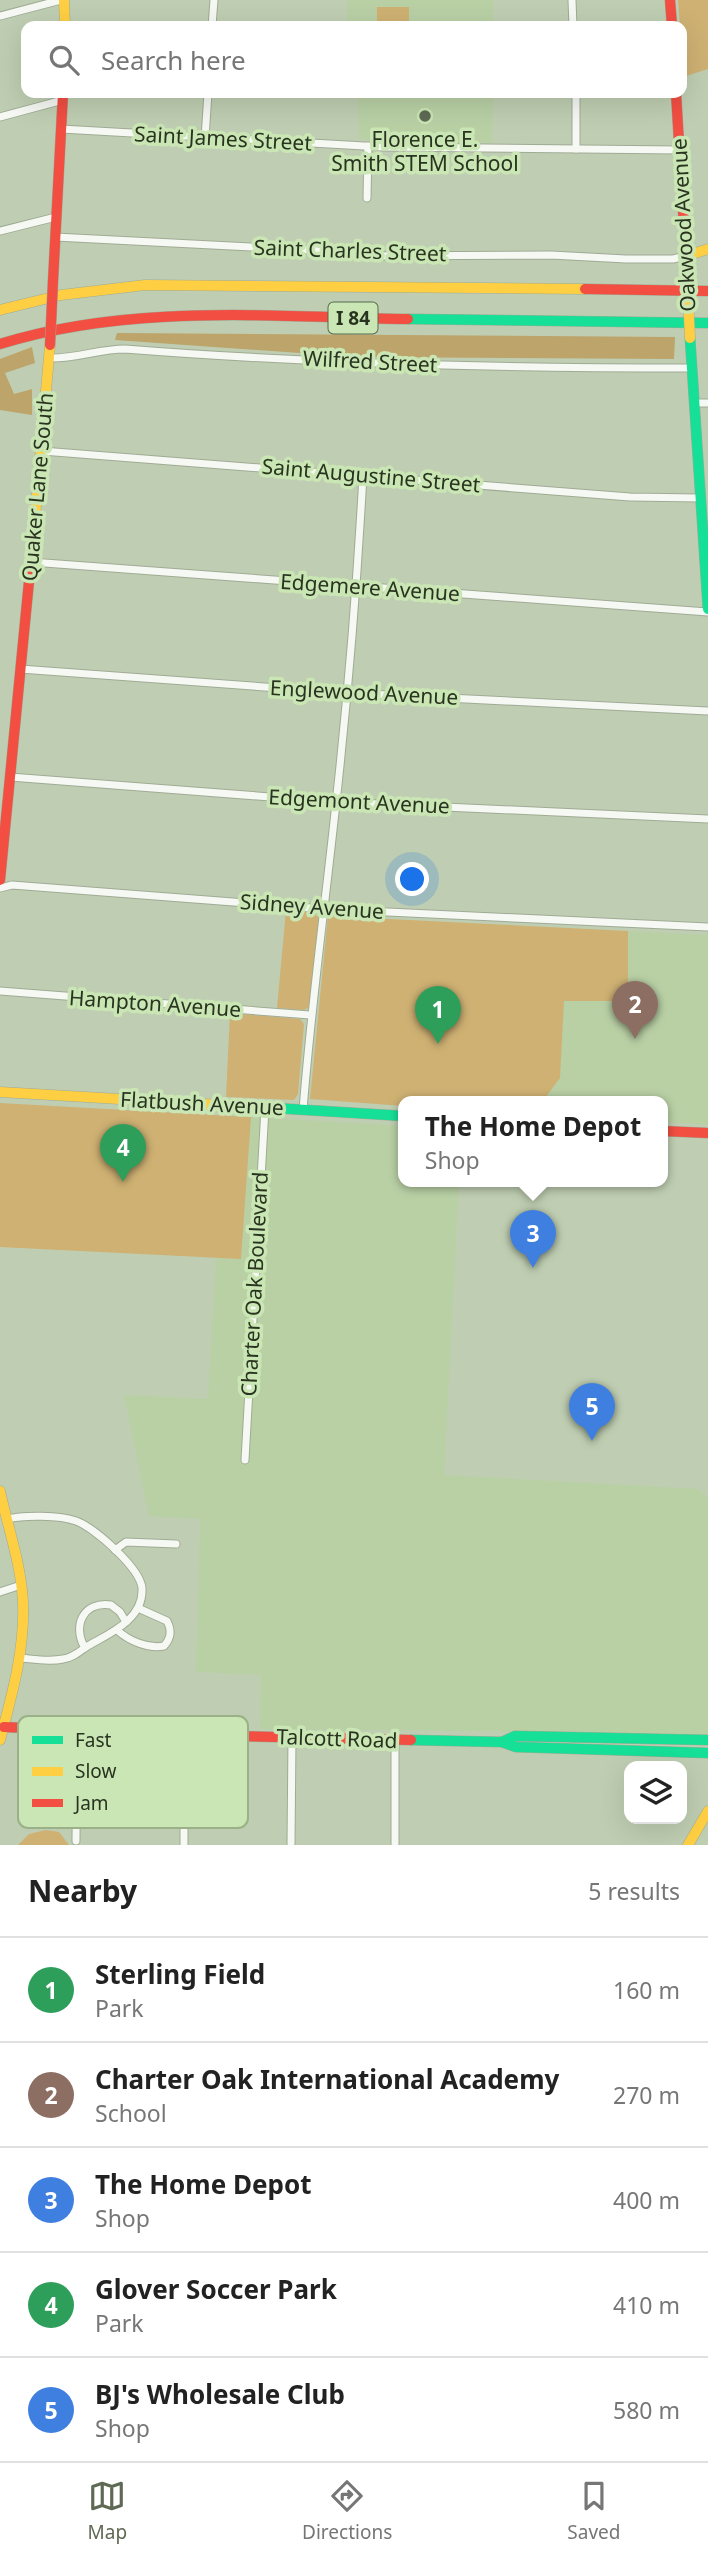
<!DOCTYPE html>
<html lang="en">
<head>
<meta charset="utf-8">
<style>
  :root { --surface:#fff; --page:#f6f6f6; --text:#222; --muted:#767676; --line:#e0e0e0; --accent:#5e6a53 }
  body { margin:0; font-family:"Noto Sans",sans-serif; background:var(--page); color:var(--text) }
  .controls { position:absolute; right:21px; bottom:21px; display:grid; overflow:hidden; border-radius:14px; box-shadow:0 7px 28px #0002 }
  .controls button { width:63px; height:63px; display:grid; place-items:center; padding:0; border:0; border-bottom:2px solid var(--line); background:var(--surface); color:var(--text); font:35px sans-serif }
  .you { position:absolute; left:413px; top:880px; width:24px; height:24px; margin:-18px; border:5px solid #fff; border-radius:50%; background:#1a73e8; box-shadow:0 0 0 10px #1a73e833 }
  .badge { display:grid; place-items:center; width:46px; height:46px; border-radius:50%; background:var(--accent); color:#fff; font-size:23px; font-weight:700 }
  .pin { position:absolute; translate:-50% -58px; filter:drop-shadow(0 2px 4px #0008) }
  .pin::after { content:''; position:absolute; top:37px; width:24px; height:21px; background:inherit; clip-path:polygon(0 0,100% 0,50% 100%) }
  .popup { position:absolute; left:398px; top:1096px; width:270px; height:91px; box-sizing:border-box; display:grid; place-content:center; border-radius:14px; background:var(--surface); filter:drop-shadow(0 2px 5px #0005); font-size:23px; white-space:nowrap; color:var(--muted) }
  .popup b { font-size:26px; color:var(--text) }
  .popup::after { content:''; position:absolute; left:50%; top:100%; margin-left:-14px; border:14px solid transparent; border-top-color:var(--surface) }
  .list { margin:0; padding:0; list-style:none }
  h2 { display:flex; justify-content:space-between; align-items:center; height:91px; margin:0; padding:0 28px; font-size:30px }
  h2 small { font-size:23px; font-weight:400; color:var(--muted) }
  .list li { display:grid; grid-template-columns:46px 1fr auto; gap:21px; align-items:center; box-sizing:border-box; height:105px; padding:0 28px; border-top:2px solid var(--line) }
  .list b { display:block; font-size:26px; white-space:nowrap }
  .list p { margin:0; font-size:23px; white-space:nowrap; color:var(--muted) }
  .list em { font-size:23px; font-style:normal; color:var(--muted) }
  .icon { flex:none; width:38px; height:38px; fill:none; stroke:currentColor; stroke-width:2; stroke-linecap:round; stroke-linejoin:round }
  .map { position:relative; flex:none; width:708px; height:1845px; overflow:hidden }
  .search { position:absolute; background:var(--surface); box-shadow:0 7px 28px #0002; left:21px; right:21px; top:21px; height:77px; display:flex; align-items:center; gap:18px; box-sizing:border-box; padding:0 24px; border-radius:14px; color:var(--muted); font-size:26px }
  .sheet { height:616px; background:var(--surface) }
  nav { display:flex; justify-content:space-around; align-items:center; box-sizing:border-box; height:98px; border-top:2px solid var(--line); background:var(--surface); font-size:19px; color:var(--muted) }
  nav a { display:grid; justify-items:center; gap:4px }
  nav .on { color:var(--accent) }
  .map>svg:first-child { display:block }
</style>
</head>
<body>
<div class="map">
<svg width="708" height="1845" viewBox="0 0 708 1845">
  <rect width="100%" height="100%" fill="#bfceb2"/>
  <g fill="#b9d0a5">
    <rect x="347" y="0" width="146" height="26"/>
    <polygon points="358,93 493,93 492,143 359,139"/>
    <polygon points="628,931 708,935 708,1125 663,1122 662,1102 542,1102 560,1078 564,1001 628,1001"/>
    <polygon points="251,1117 403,1126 404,1182 459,1182 444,1475 699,1489 708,1499 708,1737 585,1732 260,1729 261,1675 196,1672 200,1519 149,1516 124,1395 208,1399 216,1258 241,1259"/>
  </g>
  <g fill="#cfb173">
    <polygon points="678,0 708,0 708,69 683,77 682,26 680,26"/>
    <rect x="377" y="7" width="32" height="19"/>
    <polygon points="286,910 313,912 319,918 312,995 310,1007 304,1010 277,1008"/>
    <polygon points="328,916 628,931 628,1001 564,1001 560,1078 542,1102 404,1102 403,1106 310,1099"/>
    <polygon points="230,1013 300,1019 304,1024 298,1094 294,1100 226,1097"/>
    <polygon points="0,1103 251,1117 241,1259 0,1247"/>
    <polygon points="46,1830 59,1832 69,1845 18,1845 29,1834"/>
  </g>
  <g fill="#bca46b">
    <polygon points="117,333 675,337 674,359 356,357 115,340"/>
    <polygon points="32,347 35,363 5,373 14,394 32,389 32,415 0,410 0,359"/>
  </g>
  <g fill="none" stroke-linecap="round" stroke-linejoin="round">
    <g stroke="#a0ab95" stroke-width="9">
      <g id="street">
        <polyline points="572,0 573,26"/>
        <polyline points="0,16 61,0"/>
        <polyline points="212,26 214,0"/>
        <polyline points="576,93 576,149"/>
        <polyline points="0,117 63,100"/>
        <polyline points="61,129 382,147 679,150"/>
        <polyline points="205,138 208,93"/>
        <polyline points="367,198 368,146"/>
        <polyline points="0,231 56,217"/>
        <polyline points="55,237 310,250 364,256 551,255 626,259 673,259 686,256"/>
        <path d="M49,358c26,1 50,-9 76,-9 189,15 378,19 567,19"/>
        <polyline points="694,403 708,403"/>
        <polyline points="42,451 630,497 699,498"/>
        <polyline points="31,562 708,612"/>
        <polyline points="20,669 347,693 708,711"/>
        <polyline points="10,777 336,802 708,819"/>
        <polyline points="0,888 12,885 324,909 708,927"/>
        <polyline points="0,991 310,1015"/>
        <path d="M303,1110c8,-103 22,-204 33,-307 12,-109 21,-218 27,-328"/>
        <polyline points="245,1460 265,1108"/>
        <path d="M7,1519c16,-4 53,-4 69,2 19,7 64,47 66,67 2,32 -34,46 -56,59 -7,5 -14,11 -23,12 -14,3 -30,0 -43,-1"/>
        <polyline points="115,1550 126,1542 176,1544"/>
        <polyline points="0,1592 21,1585"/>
        <path d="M117,1630c12,11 31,19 47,16 7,-8 8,-15 3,-25l-29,-13"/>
        <path d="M85,1648c-13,-22 -2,-47 26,-43l9,7 6,10"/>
        <polyline points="184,1735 184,1845"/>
        <polyline points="395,1741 395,1845"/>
        <polyline points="76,1841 77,1731"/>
        <polyline points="291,1845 292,1738"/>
      </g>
    </g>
    <g stroke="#a0ab95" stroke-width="11">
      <g id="fast">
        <polyline points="408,319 708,323"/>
        <polyline points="690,338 708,609"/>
        <polyline points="274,1108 404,1116"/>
        <polyline points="411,1740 502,1742 516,1747 708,1753"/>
        <polyline points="502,1742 515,1736 708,1740"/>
      </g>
    </g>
    <g stroke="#a0ab95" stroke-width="11">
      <g id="slow">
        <polyline points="64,0 65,26"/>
        <polyline points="686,256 708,249"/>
        <polyline points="0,310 61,295 145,285 585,289"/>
        <polyline points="33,540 50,345"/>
        <polyline points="0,1092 274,1108"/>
        <path d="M0,1491c8,37 21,73 23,111 2,47 -11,93 -23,138"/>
        <polyline points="688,1845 708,1811"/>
      </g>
    </g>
    <g stroke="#a0ab95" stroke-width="11">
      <g id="jam">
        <polyline points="670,0 672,26"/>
        <polyline points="676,93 687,276"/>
        <polyline points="53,281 63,93"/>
        <polyline points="585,289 708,291"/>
        <path d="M0,344c131,-41 273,-27 408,-25"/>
        <polyline points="0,880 33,540"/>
        <polyline points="662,1131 708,1133"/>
        <polyline points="4,1727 184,1735 411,1740"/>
      </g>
    </g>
    <use href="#street" stroke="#f5f8f3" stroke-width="7"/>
    <use href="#fast" stroke="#16e098" stroke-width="10"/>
    <use href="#slow" stroke="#ffcf43" stroke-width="10"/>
    <use href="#jam" stroke="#f24e42" stroke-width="10"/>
    <g stroke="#a0ab95" stroke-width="11" stroke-linecap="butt">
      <polyline id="slow-bridge" points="687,276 690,338"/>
    </g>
    <g stroke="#a0ab95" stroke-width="11" stroke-linecap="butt">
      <polyline id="jam-bridge" points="50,345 53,281"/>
    </g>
    <use href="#slow-bridge" stroke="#ffcf43" stroke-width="10"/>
    <use href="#jam-bridge" stroke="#f24e42" stroke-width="10"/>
  </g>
  <circle fill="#5e6a53" stroke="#cae6b4" stroke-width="2.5" cx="425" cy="116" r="7"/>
  <g text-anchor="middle" stroke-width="7" stroke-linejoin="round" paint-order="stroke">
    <rect fill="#cae6b4" stroke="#59694c" stroke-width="2" x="328.5" y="302.5" width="49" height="31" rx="5"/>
    <g font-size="19" font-weight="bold" fill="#293420">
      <text x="353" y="325">I 84</text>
    </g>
    <g font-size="21" fill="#293420" stroke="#cae6b4">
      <text transform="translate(223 139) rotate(3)" y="7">Saint James Street</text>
      <text transform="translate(684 225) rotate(-93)" y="7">Oakwood Avenue</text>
      <text transform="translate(350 251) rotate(2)" y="7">Saint Charles Street</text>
      <text transform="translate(370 362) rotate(3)" y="7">Wilfred Street</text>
      <text transform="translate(371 476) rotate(5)" y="7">Saint Augustine Street</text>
      <text transform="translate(38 487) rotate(-85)" y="7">Quaker Lane South</text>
      <text transform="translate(370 588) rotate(4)" y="7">Edgemere Avenue</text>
      <text transform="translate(364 693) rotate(3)" y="7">Englewood Avenue</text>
      <text transform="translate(359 802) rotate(3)" y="7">Edgemont Avenue</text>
      <text transform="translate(312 907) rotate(4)" y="7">Sidney Avenue</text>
      <text transform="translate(155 1004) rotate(4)" y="7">Hampton Avenue</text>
      <text transform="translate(202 1104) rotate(3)" y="7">Flatbush Avenue</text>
      <text transform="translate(255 1284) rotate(-87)" y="7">Charter Oak Boulevard</text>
      <text transform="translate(337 1739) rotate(2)" y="7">Talcott Road</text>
    </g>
    <g font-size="21" fill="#293420" stroke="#cae6b4">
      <text x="425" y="147">Florence E.<tspan x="425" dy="24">Smith STEM School</tspan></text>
    </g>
  </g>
  <rect x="18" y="1716" width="230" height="112" rx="10" fill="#cae6b4" stroke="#9ab188" stroke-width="2"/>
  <rect x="32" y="1736" width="31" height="8" fill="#16e098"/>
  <rect x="32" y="1767" width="31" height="9" fill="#ffcf43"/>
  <rect x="32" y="1799" width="31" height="8" fill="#f24e42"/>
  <g font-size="19" fill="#293420">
    <text x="75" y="1747">Fast</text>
    <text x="75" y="1778">Slow</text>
    <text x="75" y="1810">Jam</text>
  </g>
</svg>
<div class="controls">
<button><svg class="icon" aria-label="layers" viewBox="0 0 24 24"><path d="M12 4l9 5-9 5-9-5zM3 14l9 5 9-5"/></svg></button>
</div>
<div class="you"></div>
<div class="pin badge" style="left:438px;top:1044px;background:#2e9e5b">1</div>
<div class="pin badge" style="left:635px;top:1039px;background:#8d6e63">2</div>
<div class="pin badge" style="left:533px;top:1268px;background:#3f7fe0">3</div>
<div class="popup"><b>The Home Depot</b>Shop</div>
<div class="pin badge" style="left:123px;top:1182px;background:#2e9e5b">4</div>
<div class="pin badge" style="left:592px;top:1441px;background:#3f7fe0">5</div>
<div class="search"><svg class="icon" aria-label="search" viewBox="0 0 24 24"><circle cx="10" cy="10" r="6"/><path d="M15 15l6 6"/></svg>Search here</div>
</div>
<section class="sheet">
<h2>Nearby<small>5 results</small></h2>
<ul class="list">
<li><span class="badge" style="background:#2e9e5b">1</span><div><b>Sterling Field</b><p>Park</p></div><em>160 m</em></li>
<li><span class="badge" style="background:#8d6e63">2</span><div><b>Charter Oak International Academy</b><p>School</p></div><em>270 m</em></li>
<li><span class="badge" style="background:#3f7fe0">3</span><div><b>The Home Depot</b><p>Shop</p></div><em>400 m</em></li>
<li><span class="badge" style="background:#2e9e5b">4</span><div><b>Glover Soccer Park</b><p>Park</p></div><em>410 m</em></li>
<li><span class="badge" style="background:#3f7fe0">5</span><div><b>BJ's Wholesale Club</b><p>Shop</p></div><em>580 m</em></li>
</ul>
</section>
<nav>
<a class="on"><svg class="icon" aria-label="map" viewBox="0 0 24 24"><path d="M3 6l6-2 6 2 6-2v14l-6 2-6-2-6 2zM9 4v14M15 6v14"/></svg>Map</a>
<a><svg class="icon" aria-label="directions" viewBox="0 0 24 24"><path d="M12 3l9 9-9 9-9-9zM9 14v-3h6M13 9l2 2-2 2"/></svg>Directions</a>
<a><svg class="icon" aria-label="saved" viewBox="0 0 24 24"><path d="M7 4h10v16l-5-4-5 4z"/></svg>Saved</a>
</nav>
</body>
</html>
